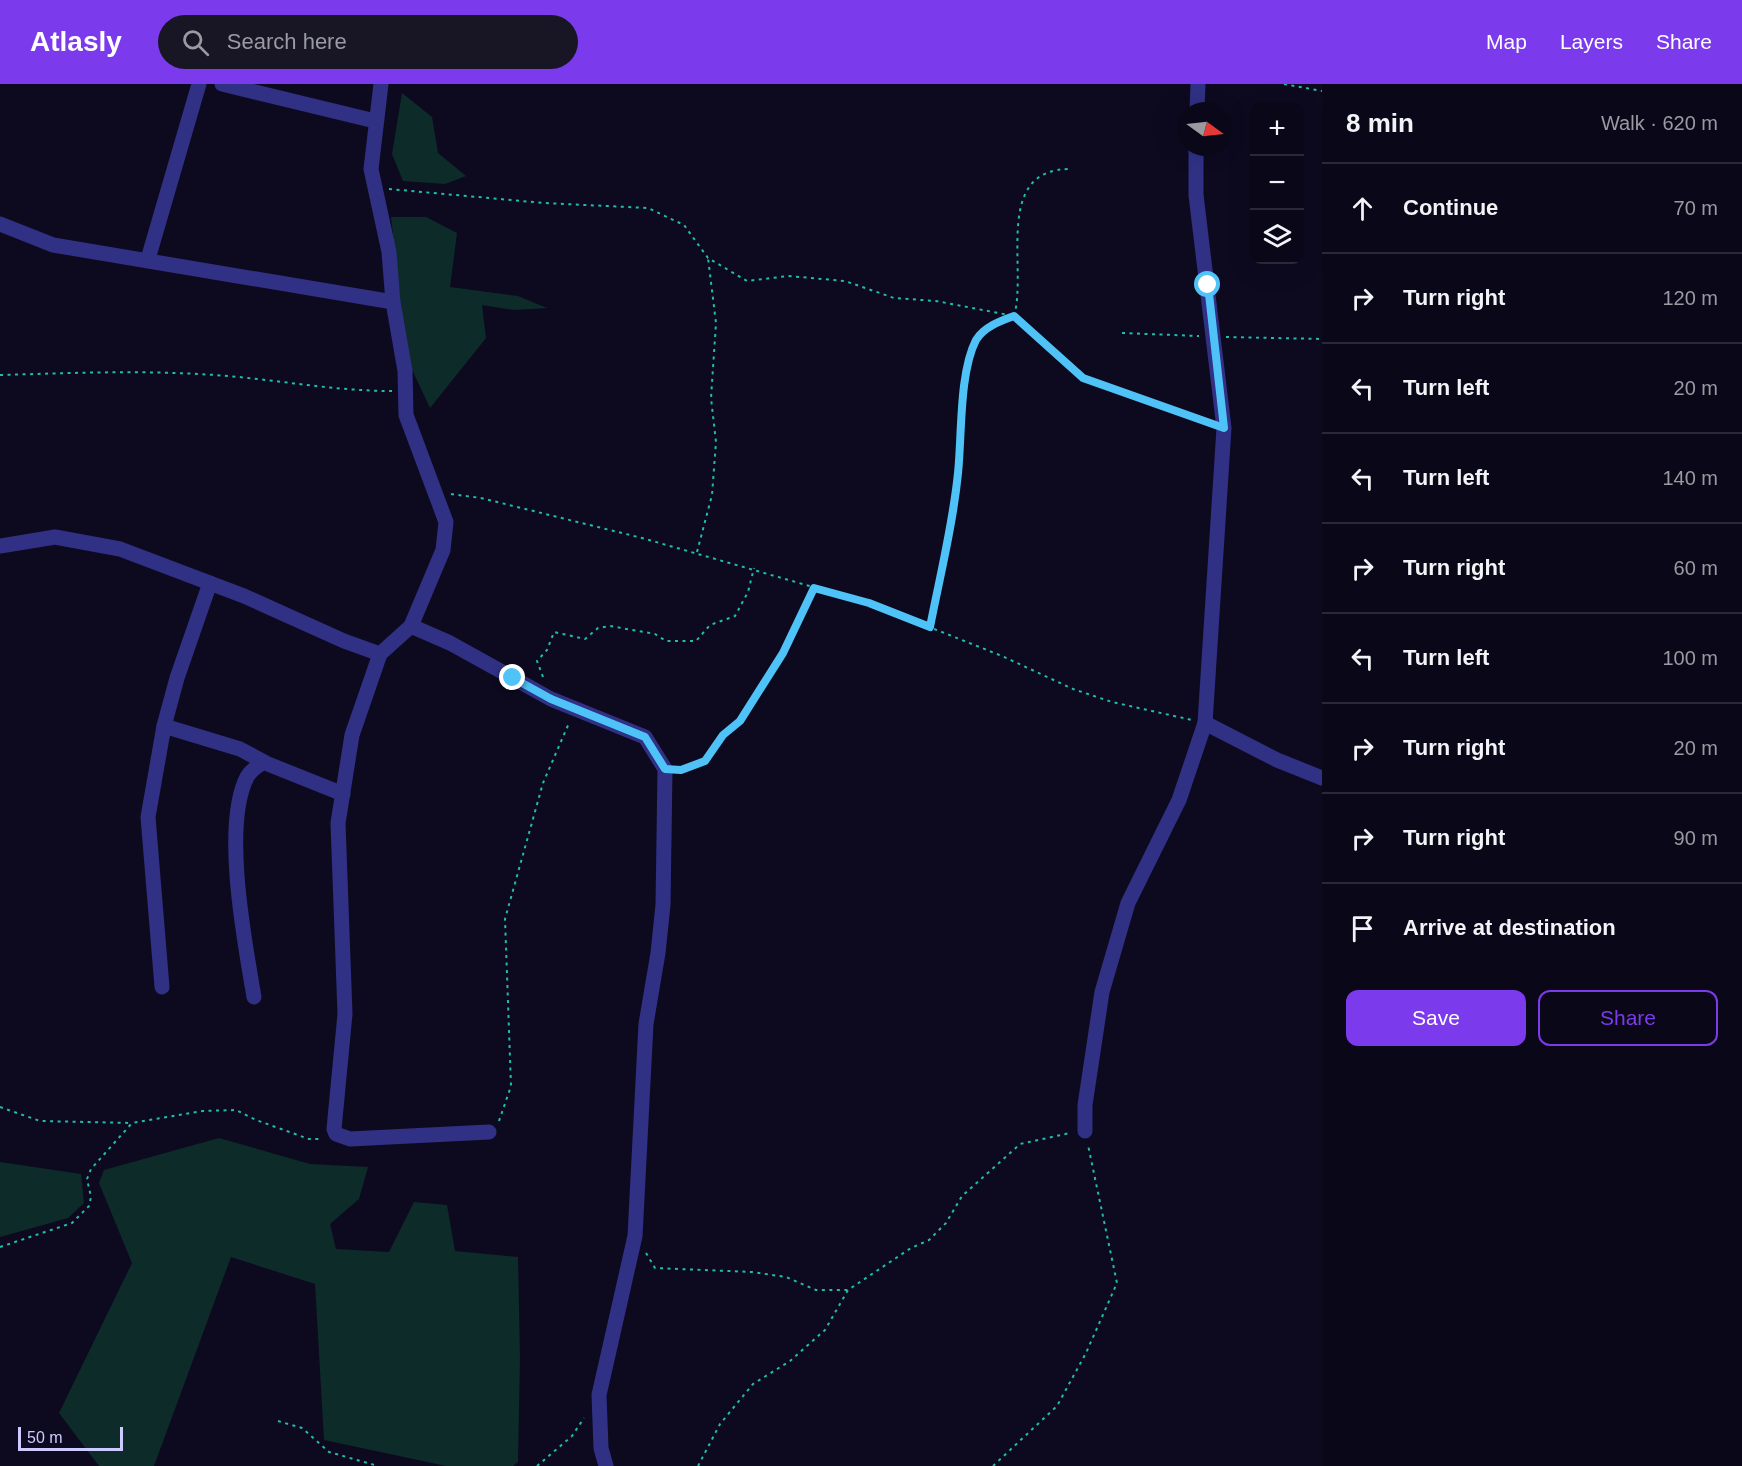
<!DOCTYPE html>
<html lang="en">
<head>
<meta charset="utf-8">
<style>
  :root { --surface:#0a0818; --page:#181625; --text:#f1f3f6; --muted:#999aa2; --line:#2a2937; --accent:#7c3aed }
  body { margin:0; font-family:Helvetica,sans-serif; background:var(--page); color:var(--text) }
  .controls { position:absolute; right:18px; top:18px; display:grid; overflow:hidden; border-radius:12px; box-shadow:0 6px 24px #0002 }
  .controls button { width:54px; height:54px; display:grid; place-items:center; padding:0; border:0; border-bottom:2px solid var(--line); background:var(--surface); color:var(--text); font:30px sans-serif }
  .compass { position:absolute; left:1178px; top:18px; width:54px; height:54px; border-radius:50%; background:var(--surface); box-shadow:0 6px 24px #0002; rotate:105deg }
  .scale { position:absolute; left:18px; bottom:15px; width:105px; box-sizing:border-box; padding-left:6px; border:3px solid #cdcaff; border-top:0; font-size:16px; line-height:21px; white-space:nowrap; color:#cdcaff; -webkit-text-stroke:4px #0d0a20; paint-order:stroke }
  .stop { position:absolute; width:18px; height:18px; margin:-14px; border:4px solid #4fc3f7; border-radius:50%; background:#fff }
  .stop.end { background:#4fc3f7; border-color:#fff; box-shadow:0 2px 6px #0008 }
  .list { margin:0; padding:0; list-style:none }
  h2 { display:flex; justify-content:space-between; align-items:center; height:78px; margin:0; padding:0 24px; font-size:26px }
  h2 small { font-size:20px; font-weight:400; color:var(--muted) }
  .list li { display:grid; grid-template-columns:39px 1fr auto; gap:18px; align-items:center; box-sizing:border-box; height:90px; padding:0 24px; border-top:2px solid var(--line) }
  .list b { display:block; font-size:22px; white-space:nowrap }
  .list em { font-size:20px; font-style:normal; color:var(--muted) }
  .actions { display:flex; gap:12px; padding:18px 24px }
  .actions a { flex:1; padding:14px 0; border:2px solid var(--accent); border-radius:12px; text-align:center; font-size:21px; color:var(--accent) }
  .actions .main { background:var(--accent); color:#fff }
  .icon { flex:none; width:33px; height:33px; fill:none; stroke:currentColor; stroke-width:2; stroke-linecap:round; stroke-linejoin:round }
  .map { position:relative; flex:none; width:1322px; height:1382px; overflow:hidden }
  header { display:flex; align-items:center; gap:36px; box-sizing:border-box; height:84px; padding:0 30px; background:var(--accent); color:#fff }
  header strong { font-size:28px }
  nav { display:flex; gap:33px; margin-inline-start:auto; font-size:21px }
  .search { width:420px; height:54px; background:var(--page); display:flex; align-items:center; gap:15px; box-sizing:border-box; padding:0 21px; border-radius:33px; color:var(--muted); font-size:22px }
  main { display:flex }
  aside { flex:1; background:var(--surface) }
  .map>svg:first-child { display:block }
</style>
</head>
<body>
<header>
<strong>Atlasly</strong>
<div class="search"><svg class="icon" aria-label="search" viewBox="0 0 24 24"><circle cx="10" cy="10" r="6"/><path d="M15 15l6 6"/></svg>Search here</div>
<nav><a>Map</a><a>Layers</a><a>Share</a></nav>
</header>
<main>
<div class="map">
<svg width="1322" height="1382" viewBox="0 0 1322 1382">
  <rect width="100%" height="100%" fill="#0d0a20"/>
  <g fill="#0d2b28">
    <polygon points="402,9 432,33 438,69 466,92 445,100 403,97 392,70"/>
    <polygon points="391,133 426,133 457,149 450,203 518,212 547,224 514,226 482,221 486,254 430,324 407,275"/>
    <polygon points="219,1054 310,1080 368,1083 359,1115 330,1140 336,1165 389,1168 414,1118 447,1121 455,1167 518,1173 520,1273 518,1378 513,1382 446,1382 324,1356 315,1200 231,1173 154,1382 99,1382 59,1329 132,1179 99,1099 104,1086"/>
    <polygon points="0,1078 81,1090 84,1119 68,1134 0,1153"/>
  </g>
  <g fill="none" stroke-linecap="round" stroke-linejoin="round">
    <g stroke="#20bdaa" stroke-width="2" stroke-dasharray="3 4.5" stroke-linecap="butt">
      <polyline points="1284,0 1322,7"/>
      <polyline points="389,105 544,119 648,124 684,141 708,174 747,197 788,192 845,197 894,214 936,217 1014,232 1083,294 1208,338"/>
      <polyline points="1122,249 1199,252"/>
      <polyline points="1226,253 1322,255"/>
      <path d="M0,291c72,-2 143,-5 215,0 59,4 117,16 177,16"/>
      <polyline points="451,410 481,414 642,454 869,519 1002,572 1073,605 1112,618 1192,636"/>
      <polyline points="697,468 712,411 716,358 711,314 716,239 708,174"/>
      <path d="M930,543c10,-51 23,-103 28,-154 4,-37 1,-100 18,-133 8,-13 24,-19 38,-24 14,-47 -22,-148 57,-147"/>
      <polyline points="543,593 537,577 547,566 554,548 585,555 598,544 610,542 655,550 666,557 696,557 710,541 735,532 748,508 754,484"/>
      <polyline points="680,686 705,677 723,651 740,637 783,569 814,504"/>
      <polyline points="0,1023 40,1037 132,1039"/>
      <polyline points="499,1037 511,1002 505,835 543,699 569,639"/>
      <polyline points="0,1163 72,1139 89,1122 91,1113 87,1095 91,1085 132,1039 203,1027 236,1026 256,1036 309,1055 321,1055"/>
      <polyline points="646,1169 655,1184 752,1188 786,1193 816,1206 848,1206"/>
      <polyline points="278,1337 302,1344 329,1368 378,1382"/>
      <polyline points="537,1382 572,1352 584,1334"/>
      <polyline points="698,1382 720,1340 753,1300 790,1277 825,1246 848,1206 911,1164 929,1156 946,1139 962,1112 1020,1060 1070,1049"/>
      <polyline points="993,1382 1057,1322 1086,1269 1117,1199 1088,1061"/>
    </g>
    <g stroke="#303185" stroke-width="15">
      <polyline points="222,0 375,37"/>
      <polyline points="381,0 371,85 389,168 393,218 405,287 406,331 446,438 443,466 411,542 450,559 551,615 645,653 665,685 663,821 658,869 646,940 635,1152 599,1311 601,1364 606,1382"/>
      <polyline points="1197,27 1198,0"/>
      <polyline points="1196,63 1196,111 1224,344 1205,639 1277,676 1322,694"/>
      <polyline points="0,140 53,161 393,218"/>
      <polyline points="148,175 199,0"/>
      <polyline points="0,462 55,453 120,465 244,512 344,557 380,570"/>
      <polyline points="210,499 177,594 164,642 240,665 268,680 343,710"/>
      <polyline points="411,542 380,570 352,651 338,739 345,930 334,1045 336,1050 350,1055 489,1048"/>
      <polyline points="162,903 148,733 164,642"/>
      <path d="M254,913c-9,-54 -32,-171 -7,-220 4,-7 10,-11 17,-15"/>
      <polyline points="1085,1047 1085,1021 1102,908 1128,819 1179,716 1205,639"/>
    </g>
  </g>
  <g fill="none" stroke-linecap="round" stroke-linejoin="round">
    <path stroke="#4fc3f7" stroke-width="8" d="M513,594l38,21 94,38 20,32 16,1 24,-9 18,-26 17,-14 43,-68 31,-65 55,15 61,24c10,-51 23,-103 28,-154 4,-37 1,-100 18,-133 8,-13 24,-19 38,-24l69,62 141,50 -16,-143"/>
  </g>
</svg>
<div class="controls">
<button>+</button>
<button>−</button>
<button><svg class="icon" aria-label="layers" viewBox="0 0 24 24"><path d="M12 4l9 5-9 5-9-5zM3 14l9 5 9-5"/></svg></button>
</div>
<svg class="compass" viewBox="-18 -18 36 36"><path d="M0-13l5 13h-10z" fill="#e53935"/><path d="M0 13l5-13h-10z" fill="#999aa2"/></svg>
<div class="scale">50 m</div>
<div class="stop" style="left:1208px;top:201px"></div>
<div class="stop end" style="left:513px;top:594px"></div>
</div>
<aside>
<h2>8 min<small>Walk · 620 m</small></h2>
<ul class="list">
<li><svg class="icon" aria-label="ahead" viewBox="0 0 24 24"><path d="M12 20V5M6 11l6-6 6 6"/></svg><div><b>Continue</b></div><em>70 m</em></li>
<li><svg class="icon" aria-label="right" viewBox="0 0 24 24"><path d="M7 20v-9h11M14 6l5 5-5 5"/></svg><div><b>Turn right</b></div><em>120 m</em></li>
<li><svg class="icon" aria-label="left" viewBox="0 0 24 24"><path d="M17 20v-9H6M10 6l-5 5 5 5"/></svg><div><b>Turn left</b></div><em>20 m</em></li>
<li><svg class="icon" aria-label="left" viewBox="0 0 24 24"><path d="M17 20v-9H6M10 6l-5 5 5 5"/></svg><div><b>Turn left</b></div><em>140 m</em></li>
<li><svg class="icon" aria-label="right" viewBox="0 0 24 24"><path d="M7 20v-9h11M14 6l5 5-5 5"/></svg><div><b>Turn right</b></div><em>60 m</em></li>
<li><svg class="icon" aria-label="left" viewBox="0 0 24 24"><path d="M17 20v-9H6M10 6l-5 5 5 5"/></svg><div><b>Turn left</b></div><em>100 m</em></li>
<li><svg class="icon" aria-label="right" viewBox="0 0 24 24"><path d="M7 20v-9h11M14 6l5 5-5 5"/></svg><div><b>Turn right</b></div><em>20 m</em></li>
<li><svg class="icon" aria-label="right" viewBox="0 0 24 24"><path d="M7 20v-9h11M14 6l5 5-5 5"/></svg><div><b>Turn right</b></div><em>90 m</em></li>
<li><svg class="icon" aria-label="arrive" viewBox="0 0 24 24"><path d="M6 21V4h12l-3 4 3 4H6"/></svg><div><b>Arrive at destination</b></div></li>
</ul>
<div class="actions"><a class="main">Save</a><a>Share</a></div>
</aside>
</main>
</body>
</html>
